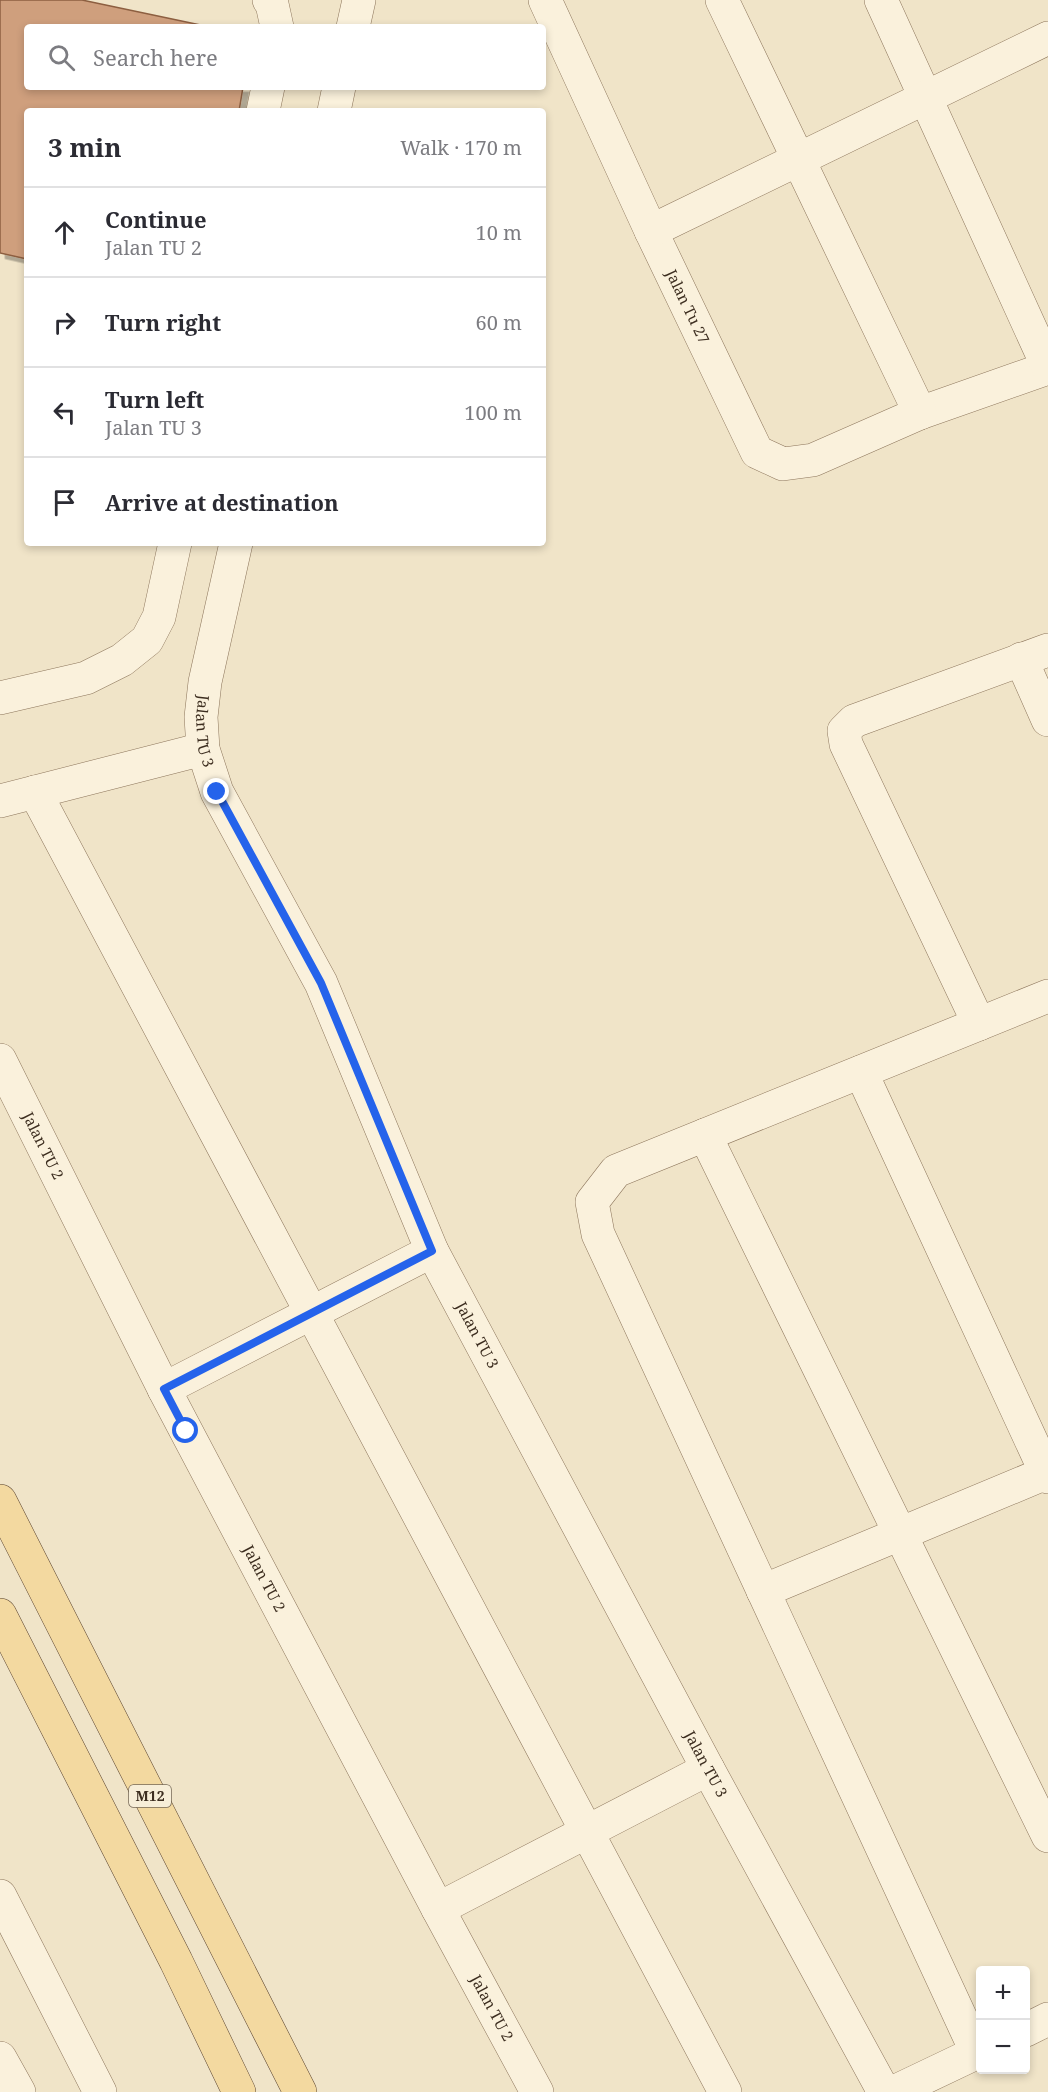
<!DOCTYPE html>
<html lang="en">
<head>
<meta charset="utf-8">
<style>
  :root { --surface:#fff; --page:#f2f2f3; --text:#2b2b33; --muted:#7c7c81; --line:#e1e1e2 }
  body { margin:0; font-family:"Noto Serif",serif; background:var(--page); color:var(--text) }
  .controls { position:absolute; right:18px; bottom:18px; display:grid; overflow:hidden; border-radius:6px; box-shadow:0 3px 9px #0003 }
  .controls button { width:54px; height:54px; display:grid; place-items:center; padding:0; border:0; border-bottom:2px solid var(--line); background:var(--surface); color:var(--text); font:30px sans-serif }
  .stop { position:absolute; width:18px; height:18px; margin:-14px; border:4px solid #2563eb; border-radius:50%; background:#fff }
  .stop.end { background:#2563eb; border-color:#fff; box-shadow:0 2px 6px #0008 }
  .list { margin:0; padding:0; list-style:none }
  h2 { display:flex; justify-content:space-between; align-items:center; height:78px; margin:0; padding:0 24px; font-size:26px }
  h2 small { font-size:20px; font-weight:400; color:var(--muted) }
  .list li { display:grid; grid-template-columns:39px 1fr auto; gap:18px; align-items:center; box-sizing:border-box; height:90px; padding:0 24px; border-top:2px solid var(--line) }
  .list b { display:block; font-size:22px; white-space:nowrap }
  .list p { margin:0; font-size:20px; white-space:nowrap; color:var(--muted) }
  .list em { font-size:20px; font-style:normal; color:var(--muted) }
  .icon { flex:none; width:33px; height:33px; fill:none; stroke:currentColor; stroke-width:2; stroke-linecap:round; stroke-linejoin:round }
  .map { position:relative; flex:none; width:1048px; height:2092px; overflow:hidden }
  .search { position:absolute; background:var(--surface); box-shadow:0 3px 9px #0003; left:24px; top:24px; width:522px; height:66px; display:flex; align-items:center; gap:15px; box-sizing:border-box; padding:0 21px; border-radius:6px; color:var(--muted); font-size:22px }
  .panel { position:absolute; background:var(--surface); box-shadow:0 3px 9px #0003; left:24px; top:108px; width:522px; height:438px; border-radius:6px }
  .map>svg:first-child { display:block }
</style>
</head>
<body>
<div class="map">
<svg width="1048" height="2092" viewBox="0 0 1048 2092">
  <defs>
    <filter id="shadow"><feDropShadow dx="5.5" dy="5.5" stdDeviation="0" flood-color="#0004"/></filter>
  </defs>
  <rect width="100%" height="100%" fill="#f0e4c8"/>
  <polygon fill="#cf9f7d" stroke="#8d5f41" stroke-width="1.5" filter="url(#shadow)" points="0,0 82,0 210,27 27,27 27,87 243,87 239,111 27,111 27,259 0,253"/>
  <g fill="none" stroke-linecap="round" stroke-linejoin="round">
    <g stroke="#8d765c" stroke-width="34">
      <g id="minor">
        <polyline points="269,0 272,4 277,27"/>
        <path id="s1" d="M545,0l106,231 106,221 26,12 30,-4 107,-47 128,-45"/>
        <polyline points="722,0 920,413"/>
        <polyline points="881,0 1048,367"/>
        <polyline points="353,27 359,0"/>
        <polyline points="263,111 268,87"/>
        <polyline points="334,111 339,87"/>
        <polyline points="651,231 1048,38"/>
        <path id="s2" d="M236,543l-31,139 -4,35 2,32 14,43 104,191 111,268 276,518 176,323"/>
        <polyline points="1021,659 1048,720"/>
        <polyline points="0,698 86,678 122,660 147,640 159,617 175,543"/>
        <polyline points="35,792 725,2092"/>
        <polyline points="0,801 203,749"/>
        <polyline points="979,1024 846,744 844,731 854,721 1048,650"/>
        <path id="s3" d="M0,1060l164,329 274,520 99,183"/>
        <polyline points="861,1072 1048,1477"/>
        <polyline points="705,1135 1048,1836"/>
        <polyline points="164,1389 432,1251"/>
        <polyline points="763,1591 1046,1473"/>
        <polyline points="0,1896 100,2092"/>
        <polyline points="438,1909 708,1769"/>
        <polyline points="1026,2030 1048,2019"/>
        <polyline points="977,2053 598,1234 592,1202 616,1171 1048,996"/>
        <polyline points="0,2058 19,2092"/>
        <polyline points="894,2092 980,2051"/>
      </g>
    </g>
    <g stroke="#5b4430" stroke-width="34">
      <g id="major">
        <polyline points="0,1501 300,2092"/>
        <polyline points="0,1615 176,1961 239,2092"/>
      </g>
    </g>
    <use href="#minor" stroke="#faf1dc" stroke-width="33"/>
    <use href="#major" stroke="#f3d9a0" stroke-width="33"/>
  </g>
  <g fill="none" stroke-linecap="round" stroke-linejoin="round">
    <polyline stroke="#2563eb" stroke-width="8" points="186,1431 164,1389 432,1251 321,983 217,792"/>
  </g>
  <g text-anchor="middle" stroke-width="6" stroke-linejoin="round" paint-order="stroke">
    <rect fill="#f7eed8" stroke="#756857" stroke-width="1.5" x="129" y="1785" width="42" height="22" rx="4.5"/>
    <g font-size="14" font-weight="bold" fill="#3d2e20">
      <text x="150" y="1801">M12</text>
    </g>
    <g font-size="15" fill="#3d2e20" stroke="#f7eed8">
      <text dy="5" stroke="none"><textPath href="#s1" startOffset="338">Jalan Tu 27</textPath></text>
      <text dy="5" stroke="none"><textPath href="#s2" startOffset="192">Jalan TU 3</textPath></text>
      <text dy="5" stroke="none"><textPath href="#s3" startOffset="96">Jalan TU 2</textPath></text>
      <text dy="5" stroke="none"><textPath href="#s2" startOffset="858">Jalan TU 3</textPath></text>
      <text dy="5" stroke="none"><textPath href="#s3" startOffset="582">Jalan TU 2</textPath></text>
      <text dy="5" stroke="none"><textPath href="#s2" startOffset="1344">Jalan TU 3</textPath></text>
      <text dy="5" stroke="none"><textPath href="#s3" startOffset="1068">Jalan TU 2</textPath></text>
    </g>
  </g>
</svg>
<div class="controls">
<button>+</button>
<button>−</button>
</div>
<div class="stop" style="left:186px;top:1431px"></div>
<div class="stop end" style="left:217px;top:792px"></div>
<div class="search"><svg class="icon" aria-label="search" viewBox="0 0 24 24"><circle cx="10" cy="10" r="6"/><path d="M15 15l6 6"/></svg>Search here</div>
<section class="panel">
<h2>3 min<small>Walk · 170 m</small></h2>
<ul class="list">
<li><svg class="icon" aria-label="ahead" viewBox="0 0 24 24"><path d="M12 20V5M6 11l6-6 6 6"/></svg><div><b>Continue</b><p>Jalan TU 2</p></div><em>10 m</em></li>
<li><svg class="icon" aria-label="right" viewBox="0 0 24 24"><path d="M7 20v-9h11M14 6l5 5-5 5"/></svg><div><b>Turn right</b></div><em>60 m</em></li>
<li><svg class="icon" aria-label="left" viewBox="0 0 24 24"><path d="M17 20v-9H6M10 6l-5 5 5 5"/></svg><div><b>Turn left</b><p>Jalan TU 3</p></div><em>100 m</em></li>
<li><svg class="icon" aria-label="arrive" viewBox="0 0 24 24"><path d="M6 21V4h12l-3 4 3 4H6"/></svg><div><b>Arrive at destination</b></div></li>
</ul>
</section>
</div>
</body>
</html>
